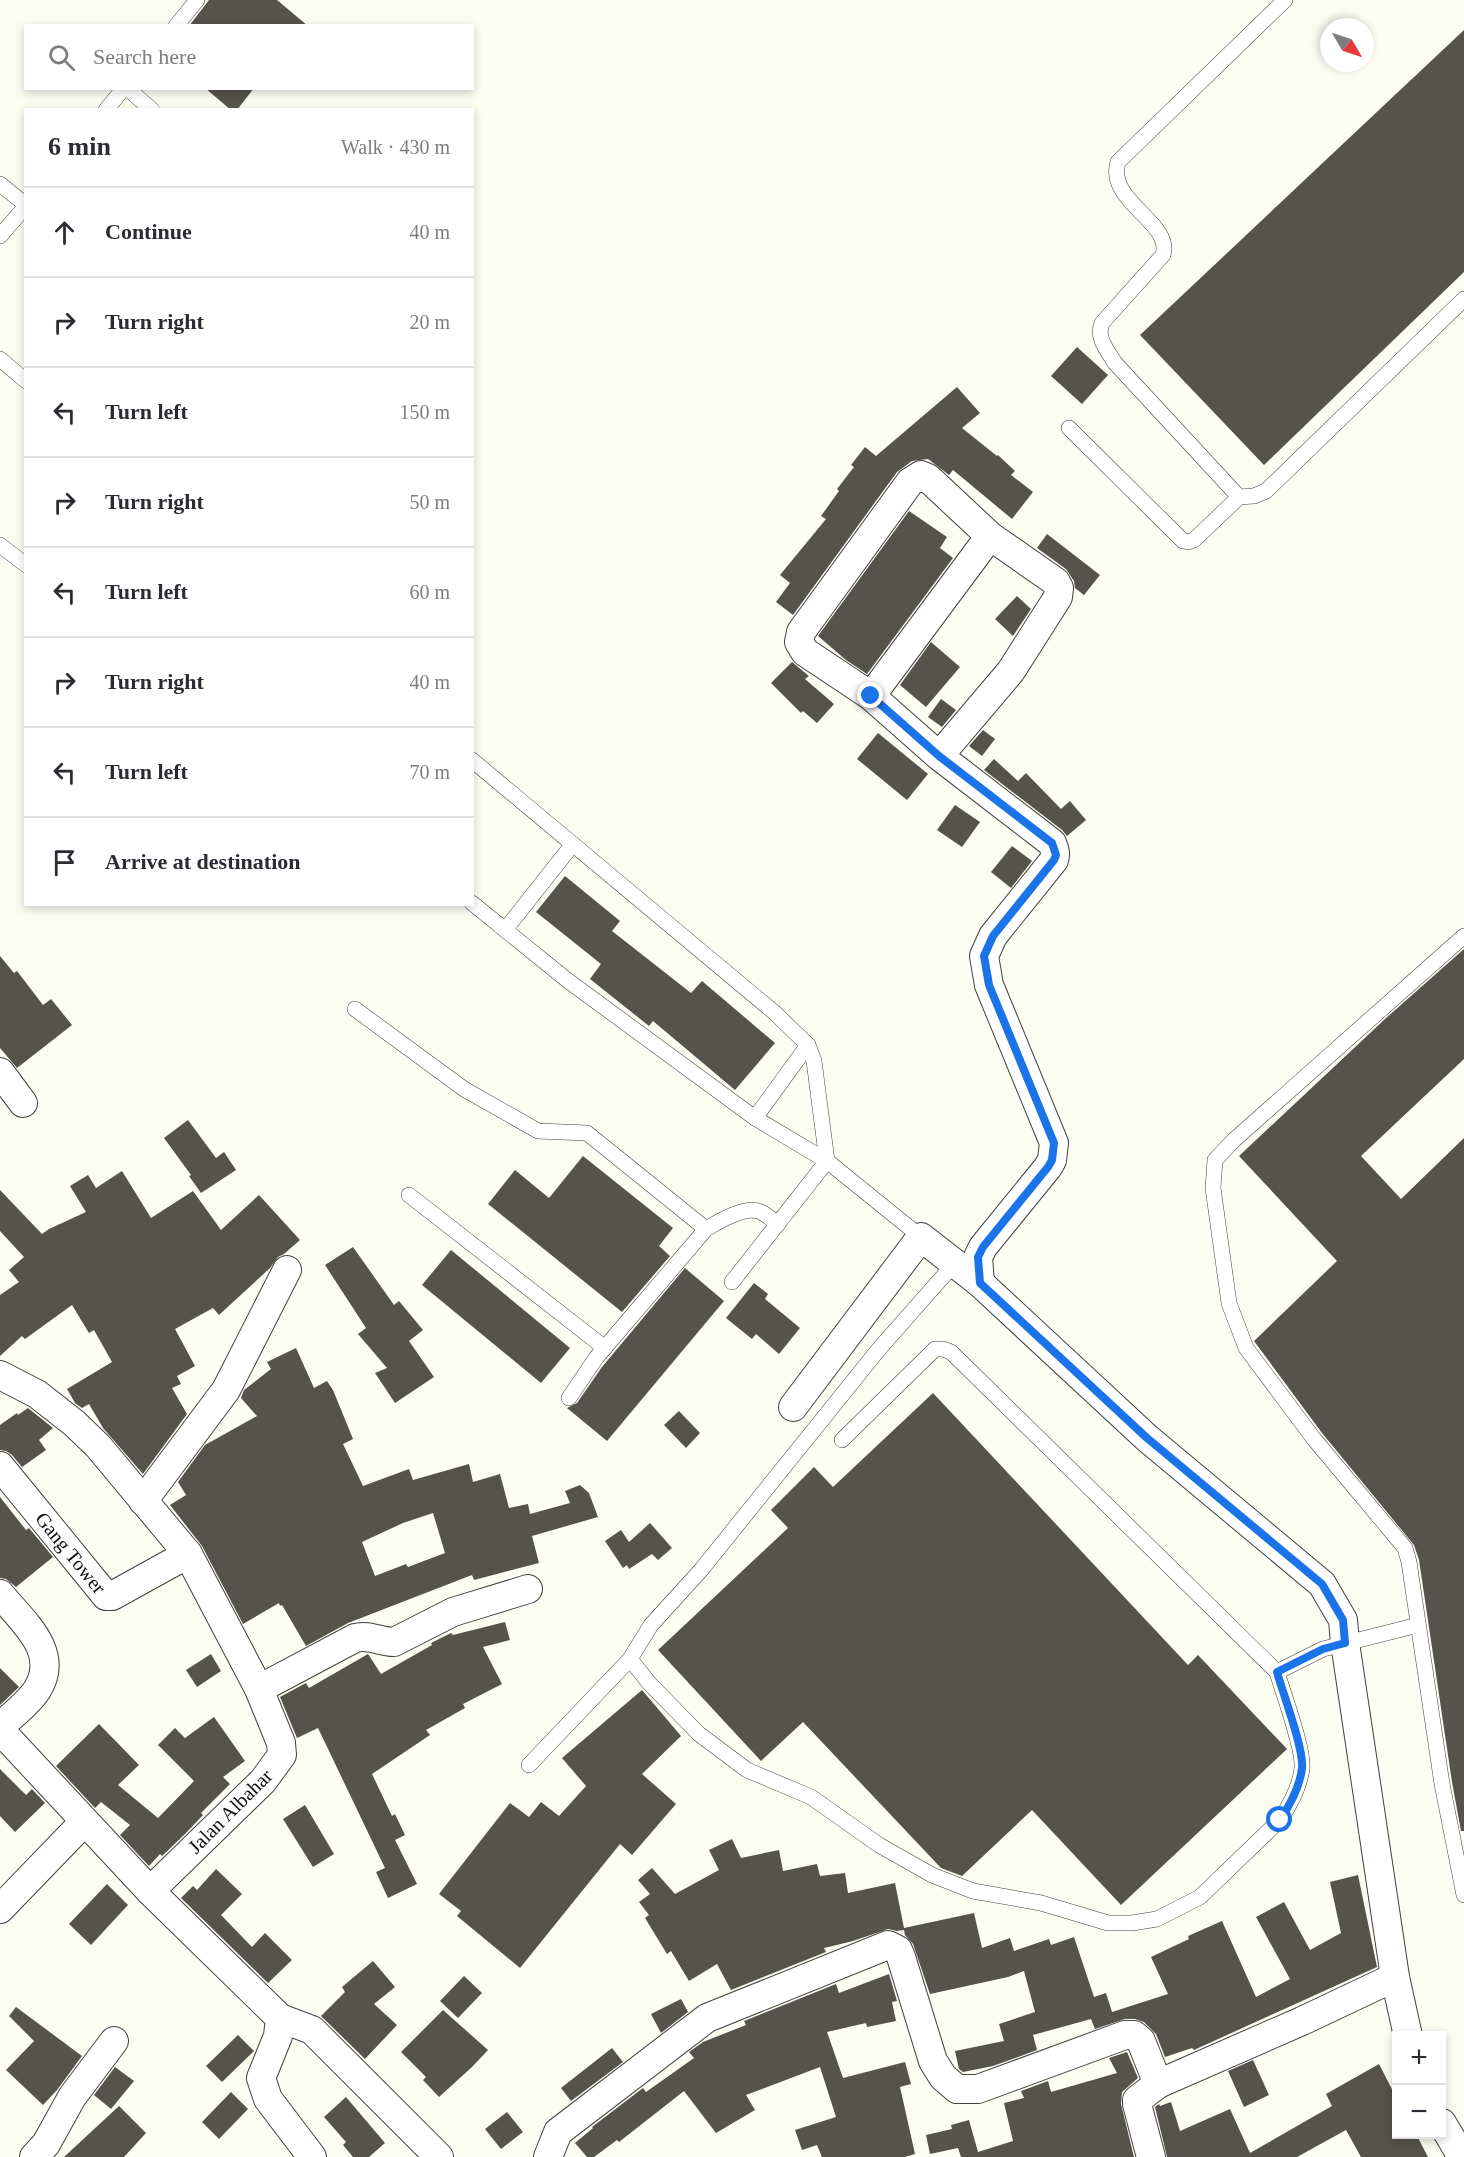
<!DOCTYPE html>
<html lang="en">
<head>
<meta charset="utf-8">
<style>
  :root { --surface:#fff; --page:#f2f2f3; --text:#2b2b33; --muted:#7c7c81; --line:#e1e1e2 }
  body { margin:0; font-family:"Times New Roman",serif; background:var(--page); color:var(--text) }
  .controls { position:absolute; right:18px; bottom:18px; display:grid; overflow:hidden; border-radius:0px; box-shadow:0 3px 9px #0003 }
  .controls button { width:54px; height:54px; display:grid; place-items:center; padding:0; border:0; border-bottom:2px solid var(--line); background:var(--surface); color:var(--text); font:30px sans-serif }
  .compass { position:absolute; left:1320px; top:18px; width:54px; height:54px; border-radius:50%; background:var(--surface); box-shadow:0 3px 9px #0003; rotate:129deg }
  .stop { position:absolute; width:18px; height:18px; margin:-14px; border:4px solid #1a73e8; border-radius:50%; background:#fff }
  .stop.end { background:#1a73e8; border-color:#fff; box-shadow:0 2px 6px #0008 }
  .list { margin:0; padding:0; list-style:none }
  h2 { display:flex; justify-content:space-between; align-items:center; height:78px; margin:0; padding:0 24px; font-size:26px }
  h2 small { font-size:20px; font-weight:400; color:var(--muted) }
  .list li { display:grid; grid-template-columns:39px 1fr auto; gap:18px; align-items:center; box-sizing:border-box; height:90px; padding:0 24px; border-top:2px solid var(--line) }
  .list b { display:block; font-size:22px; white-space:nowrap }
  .list em { font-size:20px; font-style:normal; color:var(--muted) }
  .icon { flex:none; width:33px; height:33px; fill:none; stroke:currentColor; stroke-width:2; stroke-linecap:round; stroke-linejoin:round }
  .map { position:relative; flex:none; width:1464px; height:2157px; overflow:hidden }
  .search { position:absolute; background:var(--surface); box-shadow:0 3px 9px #0003; left:24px; top:24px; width:450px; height:66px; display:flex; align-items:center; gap:15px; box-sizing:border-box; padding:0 21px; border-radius:0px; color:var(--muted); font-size:22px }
  .panel { position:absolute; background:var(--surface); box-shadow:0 3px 9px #0003; left:24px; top:108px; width:450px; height:798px; border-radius:0px }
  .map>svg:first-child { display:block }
</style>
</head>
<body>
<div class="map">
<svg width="1464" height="2157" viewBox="0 0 1464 2157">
  <rect width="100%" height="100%" fill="#fafdf0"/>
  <g fill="#55534b" fill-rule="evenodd">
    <polygon points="209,0 277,0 308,26 189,26"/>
    <polygon points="1464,30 1464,272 1264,465 1140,335"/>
    <polygon points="205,88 254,88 237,110 231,110"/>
    <polygon points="1077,347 1108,375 1082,404 1051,376"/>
    <polygon points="957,387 980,413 962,428 997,456 998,455 1015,471 1011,475 1033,492 1012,519 953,470 949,475 928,459 912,461 897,472 793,615 776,602 790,583 780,575 826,519 821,516 839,491 837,489 854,467 851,465 865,447 876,456"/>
    <polygon points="909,511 947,537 940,548 953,558 867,674 846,660 818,636"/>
    <polygon points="1047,534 1100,575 1084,595 1075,588 1074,581 1066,569 1037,548"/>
    <polygon points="1017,596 1031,609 1013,636 995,619"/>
    <polygon points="931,642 960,667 926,707 900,685"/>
    <polygon points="792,662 809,676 805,679 834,704 817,723 803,711 801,713 771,683"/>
    <polygon points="941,699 956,710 942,727 928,717"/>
    <polygon points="983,730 995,739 982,756 969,746"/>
    <polygon points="878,733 928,774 907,800 857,759"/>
    <polygon points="994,759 1018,781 1026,773 1061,809 1070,801 1086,820 1067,836 1062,830 984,770"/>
    <polygon points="955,805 980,822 962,847 937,830"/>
    <polygon points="1012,846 1032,861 1011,888 991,872"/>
    <polygon points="565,876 620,921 612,931 691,993 702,981 775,1043 735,1090 653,1021 649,1026 590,979 601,964 536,912"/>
    <polygon points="1464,949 1464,1059 1361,1156 1401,1199 1464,1138 1464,1831 1461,1831 1452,1782 1419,1560 1414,1545 1322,1433 1254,1341 1337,1261 1239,1156 1385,1019"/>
    <polygon points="0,956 14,973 17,971 43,1005 51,999 72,1025 17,1068 0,1048"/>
    <polygon points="188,1120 216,1158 224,1152 236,1170 201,1193 189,1176 191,1175 164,1138"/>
    <polygon points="583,1156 673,1228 659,1246 670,1256 622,1312 488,1204 515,1170 549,1198"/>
    <polygon points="122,1171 151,1218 193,1191 221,1230 259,1195 300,1240 284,1254 278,1257 270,1268 219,1315 213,1308 175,1329 195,1366 177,1376 181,1384 172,1388 187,1414 143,1474 103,1428 89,1404 82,1408 75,1403 67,1389 112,1362 94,1330 89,1333 72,1305 25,1339 22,1336 0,1356 0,1295 19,1282 9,1270 24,1257 0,1231 0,1190 42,1234 49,1229 86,1212 70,1186 88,1175 96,1188"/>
    <polygon points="353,1247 394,1305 399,1301 423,1330 409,1341 434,1377 395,1403 375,1373 387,1368 358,1334 366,1328 325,1265"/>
    <polygon points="451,1250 570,1348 541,1383 422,1285"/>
    <polygon points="685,1268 724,1301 607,1441 567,1408 577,1403 602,1367"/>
    <polygon points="754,1283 768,1294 765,1299 800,1328 779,1354 756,1334 752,1339 726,1318"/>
    <path d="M296,1348l18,40 13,-7 6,9 20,49 -10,5 20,42 46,-17 4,11 56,-16 4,18 27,-8 9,34 19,-4 2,10 40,-11 -5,-12 15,-6 9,8 9,24 -66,19 7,27 -65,17 -2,-5 -124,48 -42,23 -24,-41 -2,1 -1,-3 -36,21 -41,-78 -32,-41 16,-10 -8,-13 27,-37 52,-29 -16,-18 3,-8 27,-21 -4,-7zM433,1513l12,40 -37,14 -2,-3 -31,12 -13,-34 41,-19z"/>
    <polygon points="933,1393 1188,1665 1198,1655 1287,1749 1121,1905 1032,1810 962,1876 941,1868 803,1722 761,1761 658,1650 788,1528 771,1510 814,1467 833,1487"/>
    <polygon points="28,1408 53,1428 39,1440 46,1450 22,1467 12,1455 6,1451 0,1450 0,1425 17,1413 18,1415"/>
    <polygon points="679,1411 700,1433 686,1448 664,1425"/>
    <polygon points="0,1497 26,1530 29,1528 53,1557 16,1587 6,1579 0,1578"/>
    <polygon points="650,1523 672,1548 658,1560 652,1554 629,1569 627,1565 623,1568 605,1541 621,1530 629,1542"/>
    <polygon points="505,1622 510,1640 483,1647 502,1684 463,1704 465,1708 426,1730 430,1735 372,1774 392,1816 395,1814 405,1835 395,1840 417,1884 388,1898 376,1872 385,1868 318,1728 297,1738 280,1697 306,1683 309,1688 368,1654 381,1674 432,1645 431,1643 451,1633 453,1635"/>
    <polygon points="211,1654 221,1671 197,1687 186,1670"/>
    <polygon points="0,1668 19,1687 0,1705"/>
    <polygon points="642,1690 681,1736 642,1774 676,1804 632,1855 620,1844 520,1968 457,1916 461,1911 439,1894 510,1803 529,1817 541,1802 559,1816 586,1786 562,1758"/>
    <polygon points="214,1717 245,1761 223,1777 230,1784 201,1813 203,1815 185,1834 162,1856 160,1854 149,1866 120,1835 130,1825 101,1802 95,1808 56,1766 99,1724 139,1765 118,1785 158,1818 194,1781 158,1745 175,1728 185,1738"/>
    <polygon points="0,1769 26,1795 32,1789 45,1803 15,1832 0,1816"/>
    <polygon points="305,1805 334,1854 313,1867 283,1819"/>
    <polygon points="732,1839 741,1858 779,1850 783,1871 817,1864 820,1876 845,1873 848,1893 895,1883 904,1928 974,1913 982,1948 1010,1938 1014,1951 1049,1939 1051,1945 1074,1937 1094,1997 1106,1993 1112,2012 1168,1994 1151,1957 1189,1939 1188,1936 1222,1921 1256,1997 1290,1979 1256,1917 1284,1902 1310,1950 1341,1933 1330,1882 1358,1875 1377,1967 1194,2050 1192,2048 1165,2057 1156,2034 1144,2022 1135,2019 1125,2019 1095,2029 1091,2019 1033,2035 1037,2050 993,2066 963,2072 959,2069 955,2051 1004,2041 999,2024 1035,2012 1024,1971 1008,1977 930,1994 913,1944 905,1935 904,1930 897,1931 888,1929 853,1941 824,1948 826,1952 731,1990 717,1964 689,1981 671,1951 667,1954 645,1918 649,1915 639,1902 650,1894 638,1880 652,1868 675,1894 719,1870 709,1850"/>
    <polygon points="216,1869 242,1894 221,1915 252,1947 265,1933 292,1960 268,1983 181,1898 193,1886 197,1890"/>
    <polygon points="107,1884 128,1905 91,1945 69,1924"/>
    <polygon points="373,1961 395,1987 374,2004 397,2025 365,2059 321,2016 345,1992 342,1987"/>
    <polygon points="889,1974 897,2001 892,2002 896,2021 867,2027 866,2023 827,2032 843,2078 905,2062 911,2084 900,2087 915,2154 905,2157 822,2157 817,2145 802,2150 795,2130 836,2117 820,2067 746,2095 755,2110 716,2133 684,2091 619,2142 617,2140 594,2157 587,2157 575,2143 593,2128 592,2127 643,2088 646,2092 694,2058 689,2052 703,2042 746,2025 744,2021 836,1984 839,1993"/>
    <polygon points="464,1976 482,1993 458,2018 440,2001"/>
    <polygon points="681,1999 688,2012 661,2033 651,2014"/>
    <polygon points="16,2007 82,2056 57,2090 43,2105 6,2070 34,2041 9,2016"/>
    <polygon points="443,2010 488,2050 472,2067 439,2097 423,2080 426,2077 401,2052"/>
    <polygon points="238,2035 254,2051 222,2082 206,2066"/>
    <polygon points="612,2048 623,2062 571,2101 561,2088"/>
    <polygon points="1127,2052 1138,2078 1122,2092 1121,2104 1134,2157 961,2157 958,2148 930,2154 926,2135 952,2129 951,2125 969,2120 978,2152 1013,2141 1004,2103 1024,2098 1021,2091 1048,2081 1051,2092 1117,2073 1109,2058"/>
    <polygon points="1253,2060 1269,2095 1244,2107 1228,2071"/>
    <polygon points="1379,2064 1396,2097 1396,2134 1416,2134 1428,2157 1361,2157 1346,2130 1297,2157 1167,2157 1155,2107 1159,2104 1160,2106 1171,2102 1180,2131 1230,2109 1250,2153 1332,2106 1326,2094"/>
    <polygon points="115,2067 134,2081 111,2109 94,2095"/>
    <polygon points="231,2092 248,2109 219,2139 202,2122"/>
    <polygon points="346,2097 385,2143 369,2157 353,2157 343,2145 346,2142 324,2117"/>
    <polygon points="119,2106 146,2133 124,2157 64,2157"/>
    <polygon points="507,2112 523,2132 501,2149 485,2129"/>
  </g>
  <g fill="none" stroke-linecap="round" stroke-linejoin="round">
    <g stroke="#414141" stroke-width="16">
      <g id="lane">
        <path d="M1285,0l-167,162c-12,40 55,60 45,93l-61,68c-6,15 5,27 13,40l124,134 15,-1 12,-5 198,-192"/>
        <polyline points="176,26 197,0"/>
        <polyline points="127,88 152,110"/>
        <polyline points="106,110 124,88"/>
        <polyline points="0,184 26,205"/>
        <polyline points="0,236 26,206"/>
        <polyline points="0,359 26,381"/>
        <polyline points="1069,428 1183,541 1188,542 1194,540 1239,497"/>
        <polyline points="0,545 26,565"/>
        <polyline points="472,760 775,1013 808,1045 814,1061 827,1161 732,1282"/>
        <polyline points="472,903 567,980 755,1118 827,1161 921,1237"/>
        <polyline points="505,930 573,844"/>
        <polyline points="1464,936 1234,1140 1215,1160 1213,1188 1229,1303 1246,1348 1314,1439 1405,1548 1409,1562 1442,1784 1464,1895"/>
        <polyline points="355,1009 464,1089 538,1131 587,1133 706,1229"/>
        <polyline points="755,1118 808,1045"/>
        <polyline points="409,1195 605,1348"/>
        <path d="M569,1398l27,-40 110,-129c13,-8 40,-24 55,-17 6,3 11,8 17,12"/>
        <polyline points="842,1440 935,1349 943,1349 951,1352 1277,1672 1323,1649 1418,1625"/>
        <path d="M630,1659l19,24 50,51 48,36 64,27 68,48 53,30 41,16 68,12 67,20h24l25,-4 43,-22 80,-77c10,-15 20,-33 22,-52 2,-19 -19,-75 -25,-96"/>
        <polyline points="529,1765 630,1659 651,1625 701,1570 879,1349 955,1263"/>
      </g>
    </g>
    <g stroke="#414141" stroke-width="30">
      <g id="street">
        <polyline points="871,696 990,536"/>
        <path d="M939,756l72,-85 47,-74 1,-9 -3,-6 -66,-46 -62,-58 -7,-3 -11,7 -109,150 -2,10 6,10 66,44 68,60 113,87c3,7 4,11 2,17l-61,76 -9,20 5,29 65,158 -2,17 -4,7 -65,80 -5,10 2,26"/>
        <polyline points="0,1072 23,1103"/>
        <polyline points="0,1375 37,1394 74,1423 98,1446 188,1554 259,1689 281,1743 282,1755 263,1781 150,1891"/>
        <polyline points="793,1407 921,1237 980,1283 1147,1438 1322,1584 1343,1620 1345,1643 1395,1977 1408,2036"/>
        <path id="s1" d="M0,1466l106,130h6l76,-42"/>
        <polyline points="143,1501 226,1390 287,1270"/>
        <path d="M0,1594c23,28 61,58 37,96 -9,14 -25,25 -37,37"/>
        <path d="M259,1689l96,-51c14,-4 25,4 39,4l59,-30 75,-23"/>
        <polyline points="0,1730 150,1891 280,2018 278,2036 261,2078 268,2099 312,2157"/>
        <polyline points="0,1909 84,1822"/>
        <polyline points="280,2018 312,2030 439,2157"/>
        <polyline points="1442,2123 1462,2157"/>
        <polyline points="34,2157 46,2144 72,2097 114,2041"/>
        <polyline points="548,2157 558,2132 707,2018 888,1945 898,1950 901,1957 933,2061 943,2077 957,2089 978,2089 1125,2035 1134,2035 1141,2041 1158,2084"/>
        <polyline points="1151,2157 1137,2104 1137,2100 1158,2084 1302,2021 1395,1977"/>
      </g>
    </g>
    <use href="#lane" stroke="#fff" stroke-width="15"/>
    <use href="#street" stroke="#fff" stroke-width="28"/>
  </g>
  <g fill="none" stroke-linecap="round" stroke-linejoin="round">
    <path stroke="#1a73e8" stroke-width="8" d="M871,696l68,60 113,87 4,12 -2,5 -61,76 -9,20 5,29 65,158 -2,17 -4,7 -65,80 -5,10 2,26 167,155 175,146 21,36 2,23 -22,6 -46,23c6,22 27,77 25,96 -2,19 -12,37 -22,52"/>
  </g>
  <g text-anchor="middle" stroke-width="6" stroke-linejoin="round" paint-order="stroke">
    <g font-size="20" fill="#0e0e0e" stroke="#fff">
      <text dy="7" stroke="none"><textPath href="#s1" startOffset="112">Gang Tower</textPath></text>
      <text transform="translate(230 1811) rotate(-45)" y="7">Jalan Albahar</text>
    </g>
  </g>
</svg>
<div class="controls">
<button>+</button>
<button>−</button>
</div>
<svg class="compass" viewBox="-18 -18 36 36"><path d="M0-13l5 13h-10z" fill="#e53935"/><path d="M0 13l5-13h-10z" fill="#7c7c81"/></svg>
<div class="stop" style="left:1280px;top:1820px"></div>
<div class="stop end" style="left:871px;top:696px"></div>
<div class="search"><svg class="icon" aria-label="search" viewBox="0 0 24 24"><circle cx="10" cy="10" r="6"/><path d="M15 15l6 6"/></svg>Search here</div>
<section class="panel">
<h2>6 min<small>Walk · 430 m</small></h2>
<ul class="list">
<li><svg class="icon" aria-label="ahead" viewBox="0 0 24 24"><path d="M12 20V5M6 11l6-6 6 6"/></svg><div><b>Continue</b></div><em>40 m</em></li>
<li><svg class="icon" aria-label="right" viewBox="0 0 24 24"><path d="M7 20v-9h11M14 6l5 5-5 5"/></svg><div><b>Turn right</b></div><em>20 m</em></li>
<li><svg class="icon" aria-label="left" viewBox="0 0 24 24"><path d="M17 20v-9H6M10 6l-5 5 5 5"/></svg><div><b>Turn left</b></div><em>150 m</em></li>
<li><svg class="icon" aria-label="right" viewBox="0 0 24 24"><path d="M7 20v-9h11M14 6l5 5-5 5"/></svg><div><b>Turn right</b></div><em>50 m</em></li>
<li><svg class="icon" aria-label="left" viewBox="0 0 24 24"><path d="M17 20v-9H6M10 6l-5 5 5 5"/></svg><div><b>Turn left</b></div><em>60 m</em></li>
<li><svg class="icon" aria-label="right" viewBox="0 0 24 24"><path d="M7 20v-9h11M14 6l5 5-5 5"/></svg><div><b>Turn right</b></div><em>40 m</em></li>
<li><svg class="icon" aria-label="left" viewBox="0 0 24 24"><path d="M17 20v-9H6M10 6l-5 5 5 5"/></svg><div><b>Turn left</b></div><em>70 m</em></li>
<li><svg class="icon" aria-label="arrive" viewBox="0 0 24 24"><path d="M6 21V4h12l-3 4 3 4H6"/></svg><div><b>Arrive at destination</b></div></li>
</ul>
</section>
</div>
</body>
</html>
